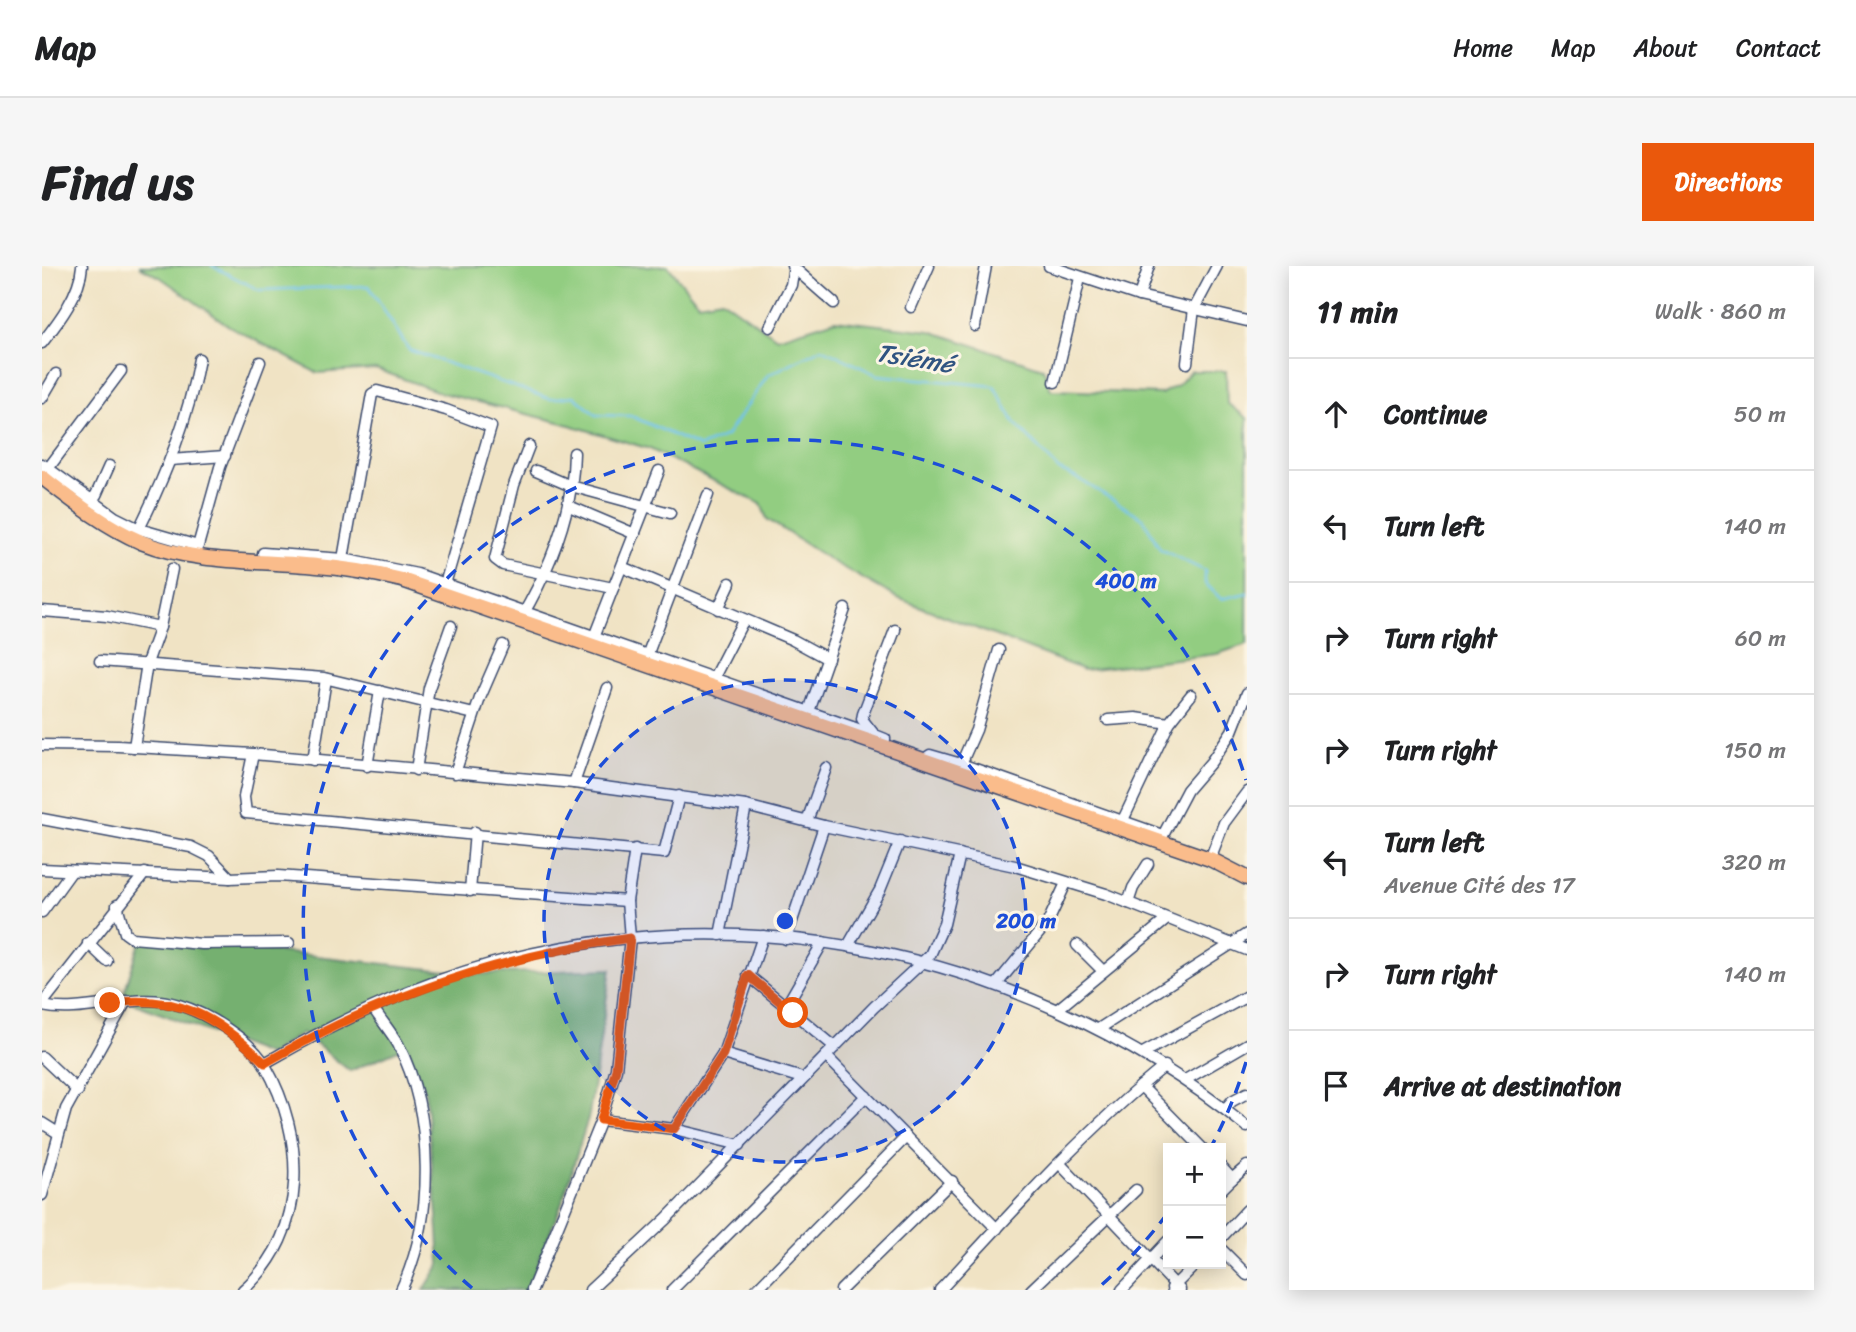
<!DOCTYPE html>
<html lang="en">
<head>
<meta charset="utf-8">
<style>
  :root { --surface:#fff; --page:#f6f6f6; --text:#202124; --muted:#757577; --line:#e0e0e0; --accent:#ea580c }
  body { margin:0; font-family:Sriracha,sans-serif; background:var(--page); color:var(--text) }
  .controls { position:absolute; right:21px; bottom:21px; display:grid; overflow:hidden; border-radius:0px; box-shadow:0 4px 18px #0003 }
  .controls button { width:63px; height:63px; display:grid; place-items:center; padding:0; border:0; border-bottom:2px solid var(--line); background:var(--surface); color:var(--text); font:35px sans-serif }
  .stop { position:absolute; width:21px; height:21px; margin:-16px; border:5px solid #ea580c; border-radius:50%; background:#fff }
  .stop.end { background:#ea580c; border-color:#fff; box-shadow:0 2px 7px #0008 }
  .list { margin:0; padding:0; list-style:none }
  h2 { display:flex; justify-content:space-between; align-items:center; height:91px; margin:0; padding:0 28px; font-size:30px }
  h2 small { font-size:23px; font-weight:400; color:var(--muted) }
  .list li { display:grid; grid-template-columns:46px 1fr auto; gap:21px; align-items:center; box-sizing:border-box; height:112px; padding:0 28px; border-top:2px solid var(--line) }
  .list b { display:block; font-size:26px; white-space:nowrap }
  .list p { margin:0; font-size:23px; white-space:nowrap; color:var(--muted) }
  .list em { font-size:23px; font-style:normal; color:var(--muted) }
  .icon { flex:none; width:38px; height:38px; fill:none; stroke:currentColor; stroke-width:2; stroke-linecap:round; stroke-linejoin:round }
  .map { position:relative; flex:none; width:1205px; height:1024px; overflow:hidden; border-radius:0px }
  header { display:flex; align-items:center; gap:42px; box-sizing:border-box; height:98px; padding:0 35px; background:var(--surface); border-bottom:2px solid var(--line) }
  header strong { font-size:33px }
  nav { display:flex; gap:38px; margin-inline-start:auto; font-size:24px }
  .intro { display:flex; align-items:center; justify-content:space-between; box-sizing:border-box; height:168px; padding:0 42px }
  h1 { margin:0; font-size:49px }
  .button { padding:18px 32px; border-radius:0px; background:var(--accent); color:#fff; font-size:24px; font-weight:700 }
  main { display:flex; gap:42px; padding:0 42px }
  aside { flex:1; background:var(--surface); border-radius:0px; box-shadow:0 4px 18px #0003 }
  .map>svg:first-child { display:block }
</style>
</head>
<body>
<header>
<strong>Map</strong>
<nav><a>Home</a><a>Map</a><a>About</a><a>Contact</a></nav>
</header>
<div class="intro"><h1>Find us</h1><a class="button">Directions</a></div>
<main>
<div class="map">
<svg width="1205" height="1024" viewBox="0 0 1205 1024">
  <rect width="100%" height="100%" fill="#fcf5e5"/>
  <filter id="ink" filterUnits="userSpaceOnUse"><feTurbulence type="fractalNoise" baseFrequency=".0143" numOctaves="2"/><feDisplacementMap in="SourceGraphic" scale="14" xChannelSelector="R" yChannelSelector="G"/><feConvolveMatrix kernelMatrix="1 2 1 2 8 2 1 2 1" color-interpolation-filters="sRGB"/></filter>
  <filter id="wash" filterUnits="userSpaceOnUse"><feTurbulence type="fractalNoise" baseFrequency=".00686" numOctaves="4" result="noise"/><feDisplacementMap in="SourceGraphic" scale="28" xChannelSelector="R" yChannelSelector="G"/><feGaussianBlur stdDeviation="1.57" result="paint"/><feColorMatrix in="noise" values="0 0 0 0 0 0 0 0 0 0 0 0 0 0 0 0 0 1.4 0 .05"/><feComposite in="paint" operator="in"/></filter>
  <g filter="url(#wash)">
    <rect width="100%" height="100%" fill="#f0e3c4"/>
    <polygon fill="#92cd81" stroke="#567e70" stroke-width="2" points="97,0 626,0 656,37 680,33 735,72 793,54 888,65 1001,102 1009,124 1119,128 1136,119 1149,105 1184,105 1185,137 1205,152 1205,378 1175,388 1042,404 856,332 791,296 725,253 719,238 608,183 521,157 400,127 334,103 275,107 187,60 118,11"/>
    <polygon fill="#75b06f" stroke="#487066" stroke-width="2" points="100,670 432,708 569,703 547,849 520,937 485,1024 382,1024 398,998 395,950 383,827 365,780 308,805 260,767 227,789 80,733"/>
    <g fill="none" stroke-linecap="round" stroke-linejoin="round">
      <polyline stroke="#6fc2eb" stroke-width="2.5" points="170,0 217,24 327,20 367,84 508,133 532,130 554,149 589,150 658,181 684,170 726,109 780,82 835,109 952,120 972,156 1017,204 1035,212 1101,252 1118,283 1163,305 1163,317 1179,333 1205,327"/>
    </g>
  </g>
  <g filter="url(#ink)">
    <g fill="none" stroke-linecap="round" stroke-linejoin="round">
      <g stroke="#3b4a6d" stroke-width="13">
        <g id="minor">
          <polyline points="750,0 792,37"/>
          <polyline points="1007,0 1097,30 1205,55"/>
          <polyline points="1097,30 1107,0"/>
          <polyline points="869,41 887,0"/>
          <polyline points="933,60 944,0"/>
          <polyline points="728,61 749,19 752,0"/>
          <path d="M0,77c17,-22 38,-49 40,-77"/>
          <polyline points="1145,97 1152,43 1175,0"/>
          <polyline points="1013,116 1038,12"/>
          <polyline points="0,132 14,108"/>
          <polyline points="487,180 472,219 453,293 461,299 571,322"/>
          <polyline points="128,194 183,190"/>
          <polyline points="0,198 73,251 97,263 156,280 178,201 218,96"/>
          <polyline points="494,205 529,220 628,247"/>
          <polyline points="2,208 79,105"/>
          <polyline points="45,238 54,229 67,200"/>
          <polyline points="527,240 593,268"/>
          <path d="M97,263c27,-55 49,-109 60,-170"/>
          <polyline points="221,287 301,293 375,308 833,469 843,473 842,481"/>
          <polyline points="301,293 330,128 335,125 404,144 449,161 403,318"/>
          <polyline points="580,301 751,374 786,393"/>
          <polyline points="676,343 688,317"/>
          <polyline points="0,345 65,350 118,361"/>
          <path d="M479,352c30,-51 52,-106 53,-165"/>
          <polyline points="550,376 617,205"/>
          <polyline points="58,395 282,412 432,448"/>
          <polyline points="603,395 666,229"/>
          <polyline points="669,417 701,355"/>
          <polyline points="765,451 803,343"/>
          <polyline points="1066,454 1094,452 1127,457"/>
          <polyline points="831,467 820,453 821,448 853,364"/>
          <polyline points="0,479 76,480 211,488 532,517 704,540 782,560 973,600 1064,628 1205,684"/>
          <polyline points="92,481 105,397 118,361 130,303"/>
          <polyline points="211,488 202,531 204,547 622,587 637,530"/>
          <polyline points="271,494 284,413"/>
          <polyline points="881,494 888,489 919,498 1120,569"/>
          <polyline points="919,498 934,464 957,384"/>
          <polyline points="325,500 338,425"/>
          <polyline points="374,504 387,422 409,360"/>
          <polyline points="413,507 438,432 461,379"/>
          <polyline points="532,517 565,422"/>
          <polyline points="0,553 149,581 167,590 188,612"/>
          <polyline points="1081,554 1127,457 1149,429"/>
          <polyline points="765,555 784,502"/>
          <polyline points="1118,575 1145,524 1169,496 1190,465 1205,427"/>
          <polyline points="1168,593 1182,557 1205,526"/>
          <polyline points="0,603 188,612 236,610 585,635"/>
          <polyline points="428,625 433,566"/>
          <polyline points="1086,637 1091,622 1106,598"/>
          <polyline points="75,639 83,667 90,672 160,678 247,677"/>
          <polyline points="0,646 29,606"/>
          <polyline points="678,669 704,540"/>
          <polyline points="744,673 782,560"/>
          <polyline points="46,677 65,695"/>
          <polyline points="807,678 838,624 858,575"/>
          <polyline points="1035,679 1060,704"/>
          <polyline points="706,709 793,781"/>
          <polyline points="955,718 1006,656 1024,617"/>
          <polyline points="0,738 103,607"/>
          <path d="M0,740c45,10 92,-16 137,-1 27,8 72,35 86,60 41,72 44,167 -22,225"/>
          <path d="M331,742c8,12 18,24 25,36 36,70 37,175 3,246"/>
          <polyline points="743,742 781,676"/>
          <polyline points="1016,743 1124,654"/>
          <polyline points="1058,762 1205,668"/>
          <polyline points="1101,787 1205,730"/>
          <polyline points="681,788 760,812"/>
          <polyline points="784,790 955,963"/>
          <polyline points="0,791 36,825"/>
          <path d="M223,797c47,-27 96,-52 146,-72 281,-113 604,-52 836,136"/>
          <polyline points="1143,814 1205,778"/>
          <polyline points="1099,820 1160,882"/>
          <polyline points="1183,843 1190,835 1205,827"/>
          <polyline points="559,854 632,863 698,879"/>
          <polyline points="0,857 16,867"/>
          <polyline points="632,863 681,788 721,670"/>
          <polyline points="1019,899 1138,1024"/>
          <polyline points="1179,901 1190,913 1205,900"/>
          <polyline points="1179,924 1190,913"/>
          <polyline points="0,929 24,843 84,735"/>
          <polyline points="1179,972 1205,944"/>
          <polyline points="1179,983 1205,1009"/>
          <polyline points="1130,1022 1154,998"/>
          <polyline points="490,1024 559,854 574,803 588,672 585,635 593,583"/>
          <polyline points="548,1024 624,953 832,741 888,689 902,658 918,588"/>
          <polyline points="630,1024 824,830"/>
          <polyline points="714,1024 864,871"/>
          <polyline points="799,1024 910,915"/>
          <path d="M898,1024c71,-77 143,-158 225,-224"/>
          <polyline points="989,1024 1094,924"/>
          <polyline points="1080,1024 1126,975"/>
        </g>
      </g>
      <g stroke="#3b4a6d" stroke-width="17">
        <path id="major" d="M0,211c31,24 62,49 99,65 55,22 118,18 176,24 29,2 56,7 85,14l808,279 37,19"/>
      </g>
      <use href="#minor" stroke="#fff" stroke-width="10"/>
      <use href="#major" stroke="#fabc8b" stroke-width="14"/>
    </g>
  </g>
  <g fill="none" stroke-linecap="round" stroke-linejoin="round" filter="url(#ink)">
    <path stroke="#ea580c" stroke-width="9" d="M68,737c69,-9 107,14 155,60 114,-66 234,-107 365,-125l-14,131 -15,51 73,9 49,-75 25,-79 45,38"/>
  </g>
  <circle cx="743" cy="655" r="241" fill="#1d4ed8" fill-opacity=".12"/>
  <g fill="none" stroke="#1d4ed8" stroke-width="3.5" stroke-dasharray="12 9">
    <circle cx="743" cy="655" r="241"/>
    <path d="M1204 796A482 482 0 0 1 1169 881M1125 948A482 482 0 0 1 1056 1022M430 1022A482 482 0 1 1 1204 514"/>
  </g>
  <g text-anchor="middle" stroke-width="6" stroke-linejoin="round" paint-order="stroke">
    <g font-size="26" font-style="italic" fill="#305481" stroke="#fcf5e5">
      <text transform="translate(873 92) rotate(9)" y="9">Tsiémé</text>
    </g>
  </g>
  <circle cx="743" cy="655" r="10" fill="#1d4ed8" stroke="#fcf5e5" stroke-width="3.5"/>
  <g font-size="21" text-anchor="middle" font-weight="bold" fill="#1d4ed8" stroke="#fcf5e5" stroke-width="6" stroke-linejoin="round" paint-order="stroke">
    <text x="1084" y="322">400 m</text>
    <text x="984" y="662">200 m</text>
  </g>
</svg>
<div class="controls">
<button>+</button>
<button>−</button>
</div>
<div class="stop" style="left:751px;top:747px"></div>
<div class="stop end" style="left:68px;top:737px"></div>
</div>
<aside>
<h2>11 min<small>Walk · 860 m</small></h2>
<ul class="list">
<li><svg class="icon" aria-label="ahead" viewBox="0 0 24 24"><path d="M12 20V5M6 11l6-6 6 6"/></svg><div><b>Continue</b></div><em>50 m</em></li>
<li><svg class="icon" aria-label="left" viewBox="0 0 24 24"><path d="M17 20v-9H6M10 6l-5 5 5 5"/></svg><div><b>Turn left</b></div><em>140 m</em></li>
<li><svg class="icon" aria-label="right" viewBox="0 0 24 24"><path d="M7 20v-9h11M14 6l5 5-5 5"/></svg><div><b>Turn right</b></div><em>60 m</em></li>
<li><svg class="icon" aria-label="right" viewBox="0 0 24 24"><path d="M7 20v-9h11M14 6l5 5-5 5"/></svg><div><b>Turn right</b></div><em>150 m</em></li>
<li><svg class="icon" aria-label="left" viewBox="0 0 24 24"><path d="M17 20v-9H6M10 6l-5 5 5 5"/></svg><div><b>Turn left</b><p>Avenue Cité des 17</p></div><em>320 m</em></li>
<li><svg class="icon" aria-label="right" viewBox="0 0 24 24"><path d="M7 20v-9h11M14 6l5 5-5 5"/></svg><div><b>Turn right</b></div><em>140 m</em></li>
<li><svg class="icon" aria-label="arrive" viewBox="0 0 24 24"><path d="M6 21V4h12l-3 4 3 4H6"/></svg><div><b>Arrive at destination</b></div></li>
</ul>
</aside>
</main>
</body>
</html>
